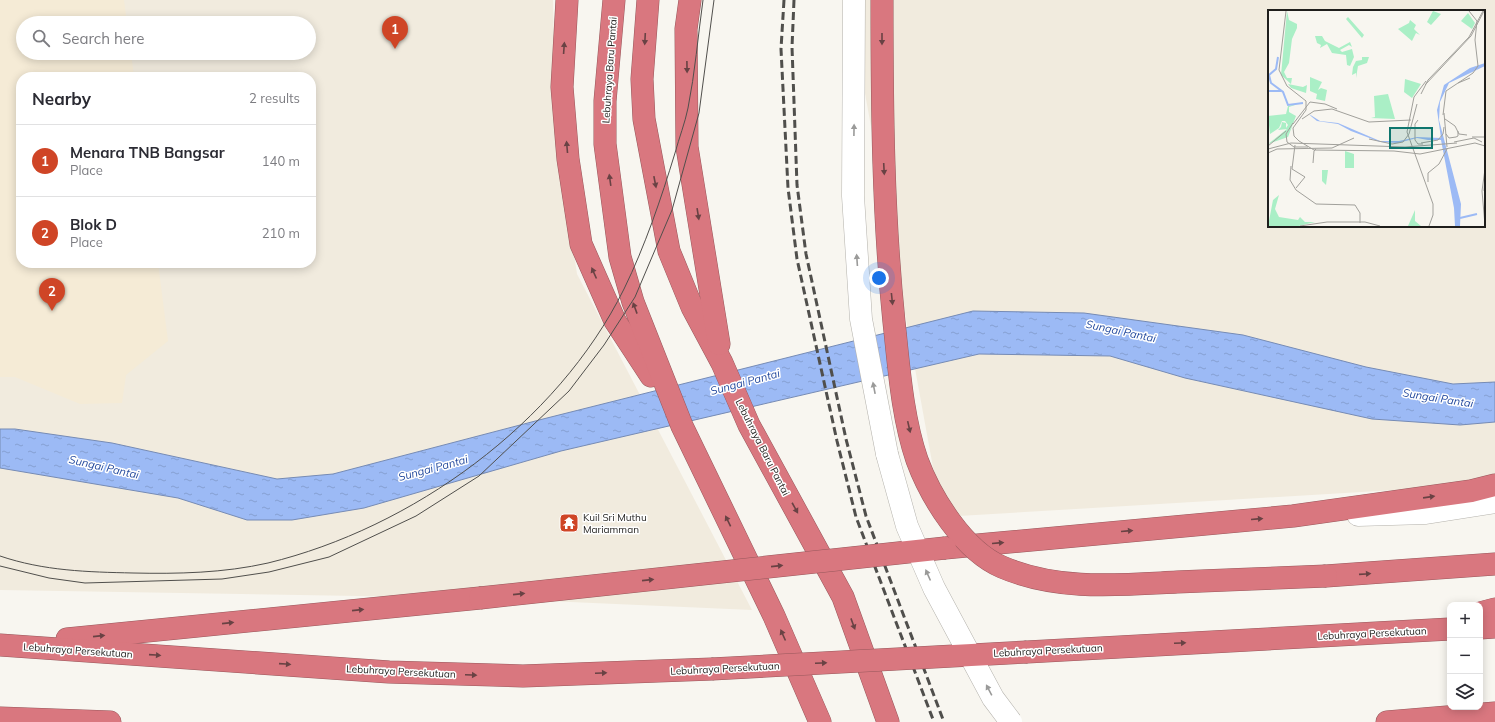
<!DOCTYPE html>
<html lang="en">
<head>
<meta charset="utf-8">
<style>
  :root { --surface:#fff; --page:#f7f7f7; --text:#2b2b33; --muted:#7c7c81; --line:#e1e1e2; --accent:#cf4526 }
  body { margin:0; font-family:Mulish,sans-serif; background:var(--page); color:var(--text) }
  .controls { position:absolute; right:12px; bottom:12px; display:grid; overflow:hidden; border-radius:8px; box-shadow:0 2px 10px #0003 }
  .controls button { width:36px; height:36px; display:grid; place-items:center; padding:0; border:0; border-bottom:1px solid var(--line); background:var(--surface); color:var(--text); font:20px sans-serif }
  .you { position:absolute; left:879px; top:278px; width:14px; height:14px; margin:-10px; border:3px solid #fff; border-radius:50%; background:#1a73e8; box-shadow:0 0 0 6px #1a73e833 }
  .badge { display:grid; place-items:center; width:26px; height:26px; border-radius:50%; background:var(--accent); color:#fff; font-size:13px; font-weight:700 }
  .pin { position:absolute; translate:-50% -33px; filter:drop-shadow(0 1px 2px #0008) }
  .pin::after { content:''; position:absolute; top:21px; width:14px; height:12px; background:inherit; clip-path:polygon(0 0,100% 0,50% 100%) }
  .list { margin:0; padding:0; list-style:none }
  h2 { display:flex; justify-content:space-between; align-items:center; height:52px; margin:0; padding:0 16px; font-size:17px }
  h2 small { font-size:13px; font-weight:400; color:var(--muted) }
  .list li { display:grid; grid-template-columns:26px 1fr auto; gap:12px; align-items:center; box-sizing:border-box; height:72px; padding:0 16px; border-top:1px solid var(--line) }
  .list b { display:block; font-size:15px; white-space:nowrap }
  .list p { margin:0; font-size:13px; white-space:nowrap; color:var(--muted) }
  .list em { font-size:13px; font-style:normal; color:var(--muted) }
  .icon { flex:none; width:22px; height:22px; fill:none; stroke:currentColor; stroke-width:2; stroke-linecap:round; stroke-linejoin:round }
  .map { position:relative; flex:none; width:1495px; height:722px; overflow:hidden }
  .search { position:absolute; background:var(--surface); box-shadow:0 2px 10px #0003; left:16px; top:16px; width:300px; height:44px; display:flex; align-items:center; gap:10px; box-sizing:border-box; padding:0 14px; border-radius:22px; color:var(--muted); font-size:15px }
  .panel { position:absolute; background:var(--surface); box-shadow:0 2px 10px #0003; left:16px; top:72px; width:300px; height:196px; border-radius:16px }
  .map>svg:first-child { display:block }
</style>
</head>
<body>
<div class="map">
<svg width="1495" height="722" viewBox="0 0 1495 722">
  <defs>
    <pattern id="water-ripples" width="26" height="14" patternUnits="userSpaceOnUse"><rect width="26" height="14" fill="#9cbaf5"/><path d="M2 4q2-2 4 0t4 0M15 11q2-2 4 0t4 0" fill="none" stroke="#869fd1"/></pattern>
  </defs>
  <rect width="100%" height="100%" fill="#f8f6f0"/>
  <g fill="#f1ebde" fill-rule="evenodd">
    <path d="M0,0h553l3,136 21,138 175,336 -272,-12 -480,-8zM23,23h286v30h-286zM21,77h290v186h-290z"/>
    <path d="M848,0h647v484l-553,33zM1269,11h215v215h-215z"/>
  </g>
  <polygon fill="#f5ebd6" points="0,0 124,0 127,23 23,23 23,53 131,53 134,77 21,77 21,263 158,263 168,341 126,375 122,403 80,404 15,377 0,377"/>
  <polygon fill="url(#water-ripples)" stroke="#768bb4" points="973,311 1084,313 1243,335 1366,367 1453,384 1495,382 1495,422 1460,425 1372,419 1185,378 1110,356 979,354 561,451 364,508 292,520 247,520 178,498 0,468 0,429 15,429 112,443 277,479 333,474 543,419"/>
  <g fill="none" stroke-linecap="round" stroke-linejoin="round">
    <g stroke="#b4b2ac" stroke-width="23">
      <g id="minor">
        <polyline points="854,0 853,196 861,319 887,454"/>
        <polyline points="1358,515 1426,513 1495,502"/>
      </g>
    </g>
    <g stroke="#98585c" stroke-width="23">
      <g id="highway">
        <polyline points="567,0 562,87 568,159 581,244 615,321 651,376"/>
        <polyline points="614,0 605,101 605,144 620,257 633,302 682,426 774,616 820,722"/>
        <polyline points="648,0 642,79 644,119 669,251 692,307 722,363 749,425 843,597 888,722"/>
        <polyline points="690,0 686,29 687,147 719,344"/>
        <polyline points="945,548 1293,516 1471,491 1495,485"/>
        <polyline points="1326,576 1495,564"/>
        <polyline points="1480,613 1495,609"/>
        <polyline points="1480,628 1495,627"/>
        <polyline points="67,639 480,598"/>
        <polyline points="0,645 389,672 523,676 712,669"/>
        <polyline points="1027,652 1450,629"/>
        <polyline points="0,718 110,722"/>
        <polyline points="1387,722 1495,713"/>
      </g>
    </g>
    <use href="#minor" stroke="#fff" stroke-width="22"/>
    <use href="#highway" stroke="#d9777f" stroke-width="22"/>
    <g stroke="#504f4c" stroke-width="1">
      <path d="M0,556c44,15 88,16 133,17 45,1 91,0 135,-10 144,-35 289,-139 356,-274 21,-43 37,-90 51,-136 4,-15 10,-30 13,-45 7,-35 10,-72 15,-108"/>
      <polyline points="0,566 49,578 85,583 222,579 269,572 329,557 416,516 479,476 569,391 604,345 635,297 672,210 699,113 714,0"/>
    </g>
    <g stroke="#504f4c" stroke-width="3" stroke-dasharray="8 4" stroke-linecap="butt">
      <polyline points="784,0 781,49 788,188 797,259 837,441 856,517 934,722"/>
      <polyline points="794,0 792,47 797,185 806,254 846,439 866,516 944,722"/>
    </g>
    <g stroke="#b4b2ac" stroke-width="23" stroke-linecap="butt">
      <polyline id="minor-bridge" points="887,454 907,526 934,588 993,698 1011,722"/>
    </g>
    <g stroke="#98585c" stroke-width="23" stroke-linecap="butt">
      <g id="highway-bridge">
        <path d="M882,0c0,108 1,215 12,322 5,45 8,94 23,138 14,38 47,91 85,107 56,24 116,18 175,15 50,-2 99,-4 149,-6"/>
        <polyline points="480,598 945,548"/>
        <polyline points="712,669 1027,652"/>
      </g>
    </g>
    <use href="#minor-bridge" stroke="#fff" stroke-width="22"/>
    <use href="#highway-bridge" stroke="#d9777f" stroke-width="22"/>
  </g>
  <defs><path id="oneway-solid" d="M-6-.8H1V-3.2L6.5 0L1 3.2V.8H-6Z"/></defs>
  <g fill="#694244">
    <use href="#oneway-solid" transform="translate(645 39) rotate(93)"/>
    <use href="#oneway-solid" transform="translate(882 39) rotate(90)"/>
    <use href="#oneway-solid" transform="translate(564 48) rotate(-86)"/>
    <use href="#oneway-solid" transform="translate(687 67) rotate(89)"/>
    <use href="#oneway-solid" transform="translate(567 147) rotate(-95)"/>
    <use href="#oneway-solid" transform="translate(884 169) rotate(87)"/>
    <use href="#oneway-solid" transform="translate(610 180) rotate(-98)"/>
    <use href="#oneway-solid" transform="translate(655 182) rotate(79)"/>
    <use href="#oneway-solid" transform="translate(698 214) rotate(81)"/>
    <use href="#oneway-solid" transform="translate(594 273) rotate(-114)"/>
    <use href="#oneway-solid" transform="translate(892 299) rotate(84)"/>
    <use href="#oneway-solid" transform="translate(635 308) rotate(-110)"/>
    <use href="#oneway-solid" transform="translate(909 427) rotate(77)"/>
    <use href="#oneway-solid" transform="translate(1429 497) rotate(-8)"/>
    <use href="#oneway-solid" transform="translate(795 508) rotate(61)"/>
    <use href="#oneway-solid" transform="translate(1257 519) rotate(-5)"/>
    <use href="#oneway-solid" transform="translate(728 521) rotate(-116)"/>
    <use href="#oneway-solid" transform="translate(1127 531) rotate(-5)"/>
    <use href="#oneway-solid" transform="translate(998 543) rotate(-5)"/>
    <use href="#oneway-solid" transform="translate(777 566) rotate(-6)"/>
    <use href="#oneway-solid" transform="translate(1365 574) rotate(-4)"/>
    <use href="#oneway-solid" transform="translate(648 580) rotate(-6)"/>
    <use href="#oneway-solid" transform="translate(519 594) rotate(-6)"/>
    <use href="#oneway-solid" transform="translate(358 610) rotate(-6)"/>
    <use href="#oneway-solid" transform="translate(228 623) rotate(-6)"/>
    <use href="#oneway-solid" transform="translate(853 624) rotate(70)"/>
    <use href="#oneway-solid" transform="translate(783 635) rotate(-114)"/>
    <use href="#oneway-solid" transform="translate(99 636) rotate(-6)"/>
    <use href="#oneway-solid" transform="translate(1180 643) rotate(-3)"/>
    <use href="#oneway-solid" transform="translate(155 655) rotate(4)"/>
    <use href="#oneway-solid" transform="translate(821 663) rotate(-3)"/>
    <use href="#oneway-solid" transform="translate(285 664) rotate(4)"/>
    <use href="#oneway-solid" transform="translate(601 673) rotate(-2)"/>
    <use href="#oneway-solid" transform="translate(471 675) rotate(2)"/>
  </g>
  <g fill="#9a9a99">
    <use href="#oneway-solid" transform="translate(854 130) rotate(-89)"/>
    <use href="#oneway-solid" transform="translate(857 260) rotate(-94)"/>
    <use href="#oneway-solid" transform="translate(874 388) rotate(-101)"/>
    <use href="#oneway-solid" transform="translate(928 575) rotate(-114)"/>
    <use href="#oneway-solid" transform="translate(989 690) rotate(-118)"/>
  </g>
  <defs>
    <g id="temple-square" transform="scale(1)"><rect x="-9" y="-9" width="18" height="18" rx="4" fill="#cf4526" stroke="#fff"/><path d="M0-6L5-2H3V0L6.5 2.5H4V6H1.5V3h-3V6H-4V2.5H-6.5L-3 0V-2H-5Z" fill="#fff"/></g>
  </defs>
  <g fill-rule="evenodd">
    <use href="#temple-square" x="569" y="523"/>
  </g>
  <g text-anchor="middle" stroke-width="3" stroke-linejoin="round" paint-order="stroke">
    <g font-size="10" fill="#1f1e1c" stroke="#fff">
      <text transform="translate(609 70) rotate(-86)" y="4">Lebuhraya Baru Pantai</text>
      <text transform="translate(763 447) rotate(63)" y="4">Lebuhraya Baru Pantai</text>
      <text transform="translate(1372 633) rotate(-3)" y="4">Lebuhraya Persekutuan</text>
      <text transform="translate(78 650) rotate(4)" y="4">Lebuhraya Persekutuan</text>
      <text transform="translate(1048 650) rotate(-3)" y="4">Lebuhraya Persekutuan</text>
      <text transform="translate(725 668) rotate(-3)" y="4">Lebuhraya Persekutuan</text>
      <text transform="translate(401 671) rotate(3)" y="4">Lebuhraya Persekutuan</text>
    </g>
    <g font-size="10" fill="#1f1e1c" stroke="#fff" text-anchor="start">
      <text x="583" y="521">Kuil Sri Muthu<tspan x="583" dy="12">Mariamman</tspan></text>
    </g>
    <g font-size="11" font-style="italic" fill="#244a9e" stroke="#fff">
      <text transform="translate(1121 331) rotate(12)" y="4">Sungai Pantai</text>
      <text transform="translate(745 382) rotate(-15)" y="4">Sungai Pantai</text>
      <text transform="translate(1438 398) rotate(9)" y="4">Sungai Pantai</text>
      <text transform="translate(104 467) rotate(13)" y="4">Sungai Pantai</text>
      <text transform="translate(433 468) rotate(-15)" y="4">Sungai Pantai</text>
    </g>
  </g>
  <g transform="translate(1268 10)">
    <rect width="217" height="217" fill="#f8f6f0"/>
    <path d="M200,3l7,10 -3,6 -11,-8zM20,74l15,3 4,-2 -1,8 -15,-5zM147,200v11l6,5h-13z" fill="#aaefc6"/>
    <path d="M19,1l2,9 8,4v4l-5,11 -3,24 -5,9 3,6h5l-1,6 -10,-9zM165,1l8,3 -10,11 -4,-3zM142,10l6,5 -2,4 6,6 -4,-2 -4,8 -14,-12 11,-6zM47,26h7l3,5 14,7 11,-6 2,5 -3,-2 -9,5 2,2 10,-3 2,8 -4,9 -3,-1 -1,-10 -14,-2 -5,-9 -7,4 1,-3 -4,-2zM94,47h7l-2,6 -9,3 -2,12v-5l-4,2 1,-8 3,-6 6,-1zM30,94l-9,3v5l7,4 -8,21 -20,7 19,-15 -9,1 3,-3 1,-5 4,1v5l2,-3 -3,-4h-3l-3,7 -9,6 -2,-18 18,-2 2,-8zM77,141l9,3v14h-9zM11,185l-4,14 4,8 19,3 2,-3 5,5h10l-16,4h-31l5,-26z" fill="#aaefc6"/>
    <path d="M80,7l16,18 -2,3 -16,-19zM42,67l12,5 -4,8 3,-2 6,2 -2,11 -9,-2 1,-5 -7,-3zM137,69l16,5 -9,14 -8,-6zM120,84l7,25 -24,-1 4,-1 -1,-21zM54,160h6l-2,15 -4,-4z" fill="#aaefc6"/>
    <path d="M217,53v3l-36,17 -9,19 -1,18 22,84 -1,22h-5l-1,-18 -13,-68h-13l-11,-2 -19,5 -18,-1 -29,-11 -13,-7 -21,-3 -5,-4 -3,-3 11,7 18,2 42,18h19l18,-4 24,1 -4,-28 7,-25 26,-17z" fill="#9cbaf5"/>
    <path fill="none" stroke="#9cbaf5" stroke-width="2" d="M10,47l-2,12 -7,6 2,8 12,9 5,13 15,-2M0,81h13M192,208l17,-4"/>
    <path fill="none" stroke="#a1a09b" stroke-width="1" d="M18,1l-7,59 8,16 19,15v9l-13,18 1,8 5,5 15,9 80,1 26,3 55,-11 10,3M158,71l-12,16 -7,35 26,72v11l-4,11M190,73l12,-5M157,75l46,-49 13,-25M153,84l7,-14 41,-43 14,-26M176,103l3,34M175,105l3,-24 27,-18 5,-7 -3,-26 2,-19 -8,-10M34,109l12,-8 18,-2 37,13 42,-2M177,109l10,7 4,8 8,1M150,110l-3,4v16l3,4h5M25,113l-7,11 1,8 7,5h14M25,114l17,-22 15,2 12,5M178,124l3,4 7,-1 2,-1v-5M204,127h13M101,129l23,5 11,-2 6,-8 8,-30M186,132l20,-4 8,4M153,133l17,-3 5,-6 1,-7M27,135l-3,24 13,8 -9,11M0,136l18,-15M0,139l23,-6 114,4 52,-4M0,143l9,-4 55,-1 22,-10M45,153l1,-12 2,-2M23,156l-1,14 6,10 20,14 39,1 5,8v10M217,159l-3,22 3,34M160,172v-9l11,-9 8,-15M216,181l1,-16M217,197v-19M32,216l27,-4h38l15,4"/>
    <path fill="#0f766e" fill-opacity="0.15" stroke="#0f766e" stroke-width="2" d="M122,118h42v20h-42z"/>
    <rect width="217" height="217" fill="none" stroke="#1f1e1c" stroke-width="2"/>
  </g>
</svg>
<div class="controls">
<button>+</button>
<button>−</button>
<button><svg class="icon" aria-label="layers" viewBox="0 0 24 24"><path d="M12 4l9 5-9 5-9-5zM3 14l9 5 9-5"/></svg></button>
</div>
<div class="you"></div>
<div class="pin badge" style="left:395px;top:49px">1</div>
<div class="pin badge" style="left:52px;top:311px">2</div>
<div class="search"><svg class="icon" aria-label="search" viewBox="0 0 24 24"><circle cx="10" cy="10" r="6"/><path d="M15 15l6 6"/></svg>Search here</div>
<section class="panel">
<h2>Nearby<small>2 results</small></h2>
<ul class="list">
<li><span class="badge">1</span><div><b>Menara TNB Bangsar</b><p>Place</p></div><em>140 m</em></li>
<li><span class="badge">2</span><div><b>Blok D</b><p>Place</p></div><em>210 m</em></li>
</ul>
</section>
</div>
</body>
</html>
